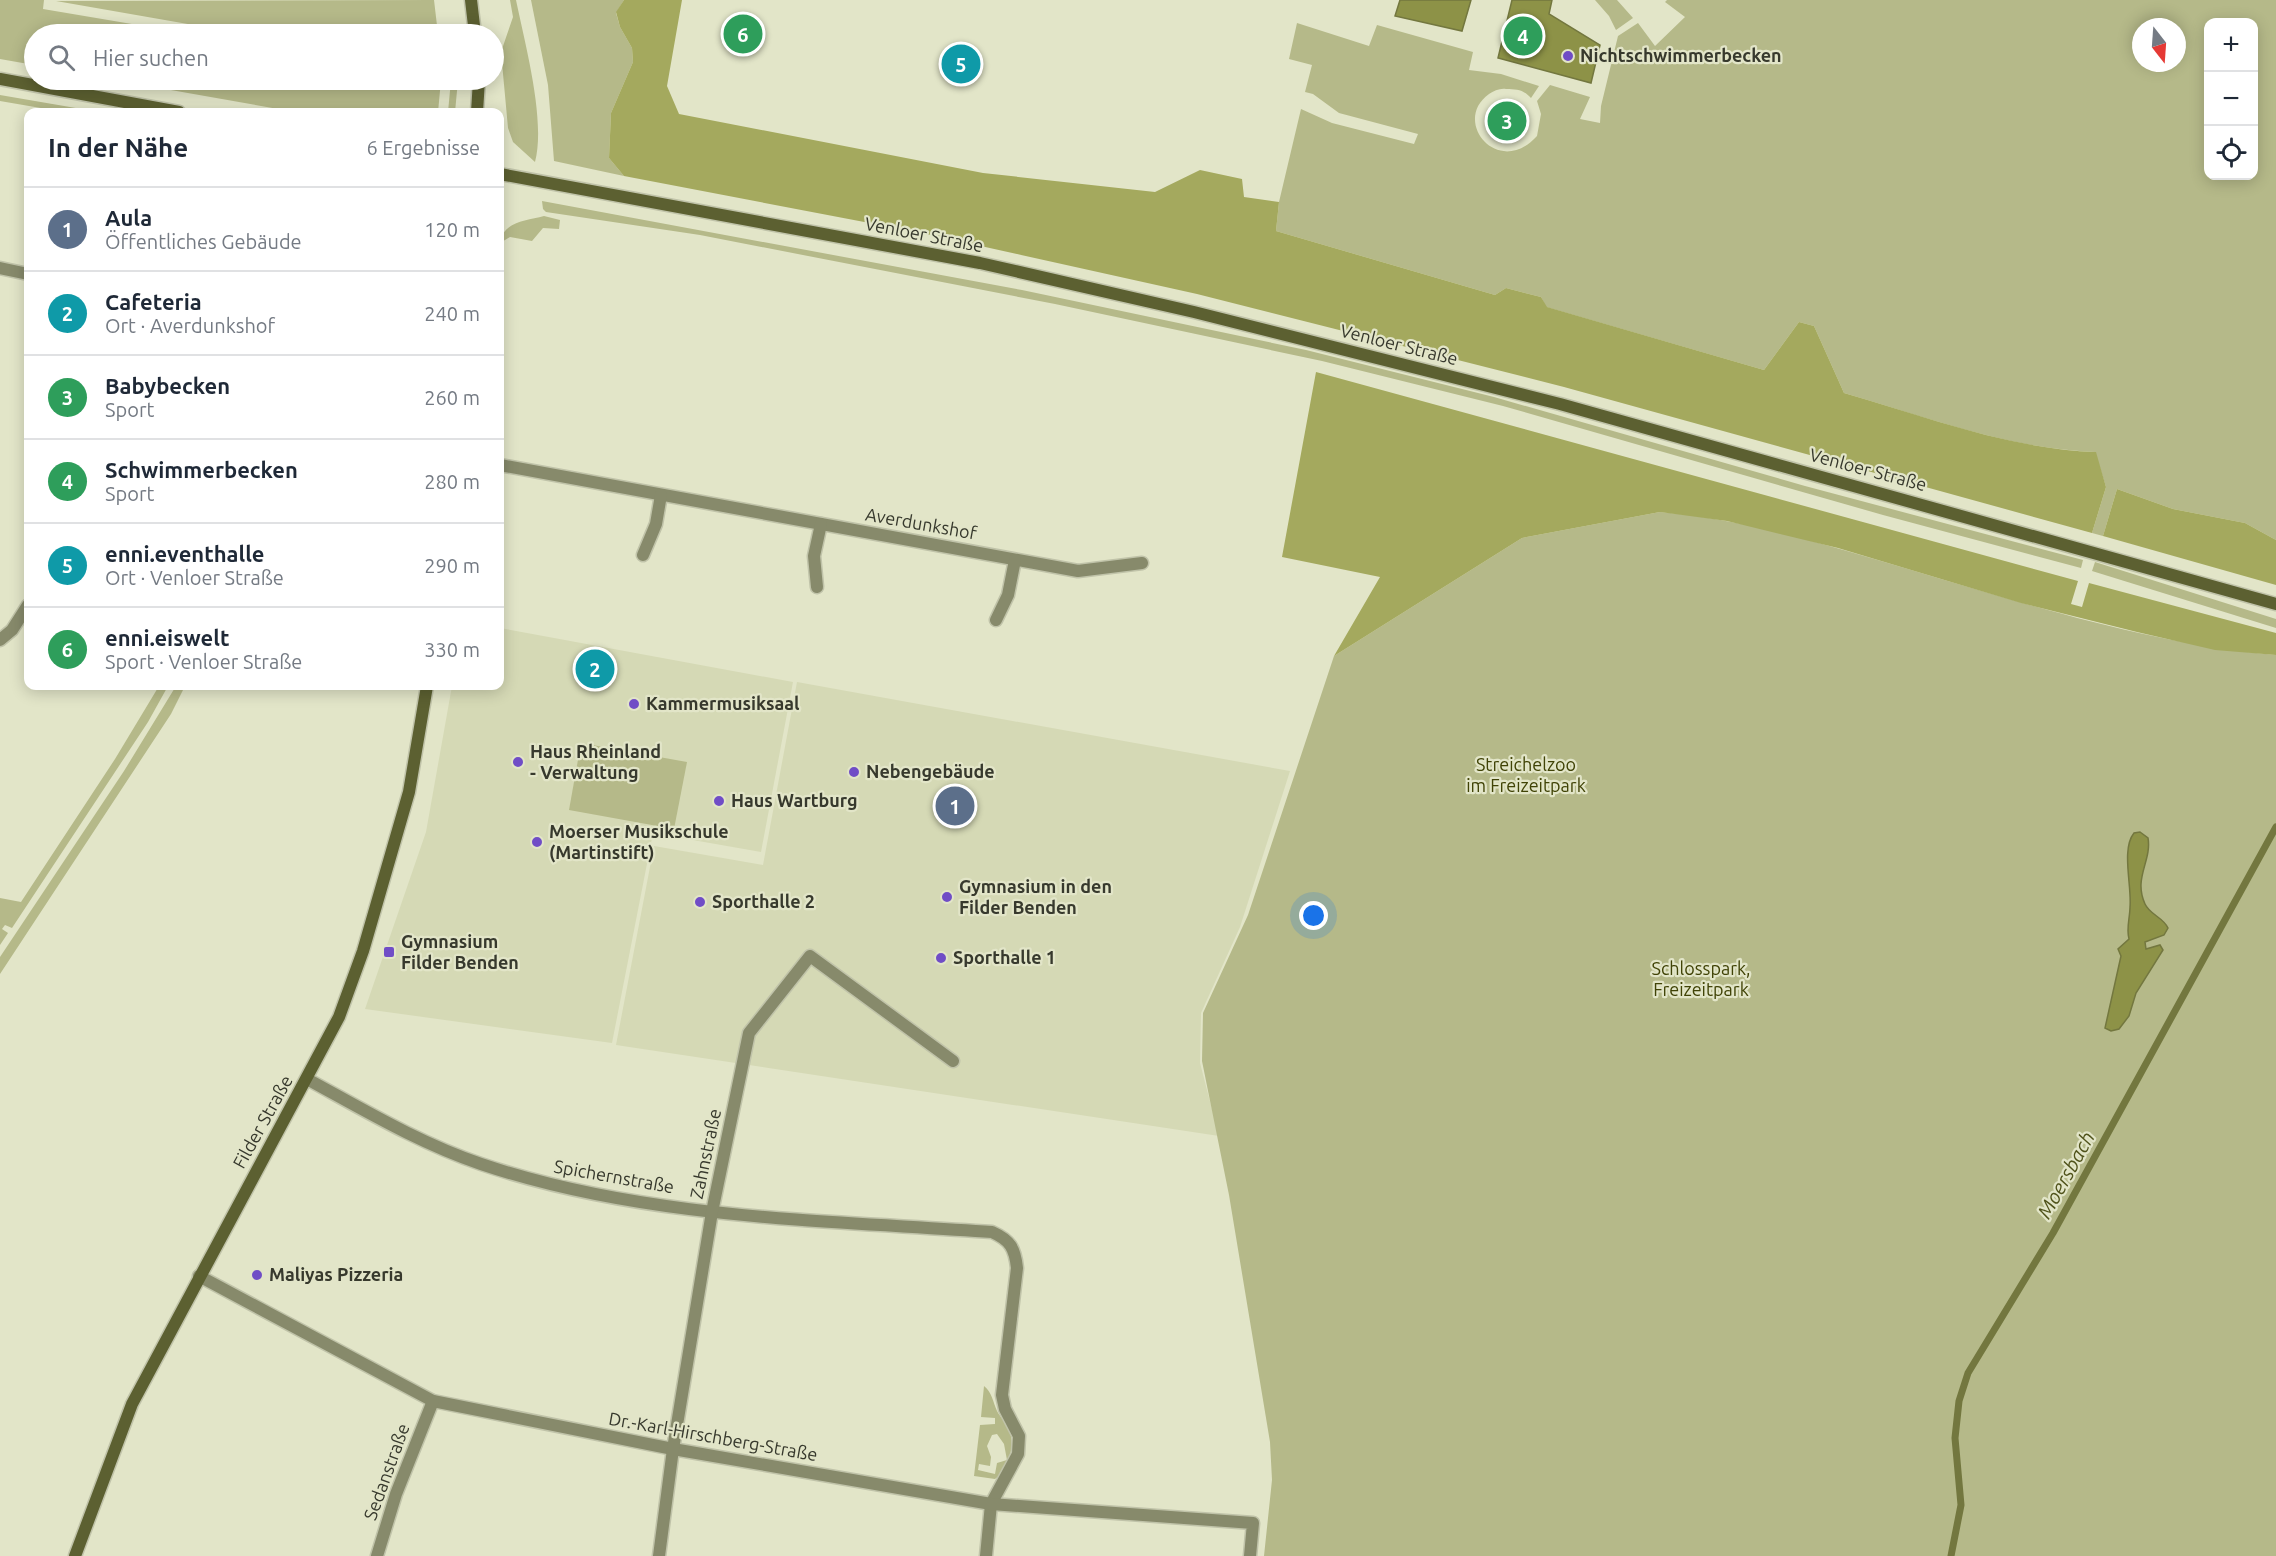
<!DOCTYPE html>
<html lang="de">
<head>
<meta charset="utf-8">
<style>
  :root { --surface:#fff; --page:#f2f2f3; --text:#1f2937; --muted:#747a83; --line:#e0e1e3; --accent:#7c3aed }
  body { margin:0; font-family:Ubuntu,sans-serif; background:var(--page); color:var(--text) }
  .controls { position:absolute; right:18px; top:18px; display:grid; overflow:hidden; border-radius:12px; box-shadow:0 3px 15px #0003 }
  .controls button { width:54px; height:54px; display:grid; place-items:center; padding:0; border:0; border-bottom:2px solid var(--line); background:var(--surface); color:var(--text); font:30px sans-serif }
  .compass { position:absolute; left:2132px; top:18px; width:54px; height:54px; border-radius:50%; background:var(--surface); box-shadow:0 3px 15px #0003; rotate:163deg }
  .you { position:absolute; left:1314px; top:916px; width:21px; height:21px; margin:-15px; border:4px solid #fff; border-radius:50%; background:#1a73e8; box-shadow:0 0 0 9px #1a73e833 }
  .badge { display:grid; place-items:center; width:39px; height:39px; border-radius:50%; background:var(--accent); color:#fff; font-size:20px; font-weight:700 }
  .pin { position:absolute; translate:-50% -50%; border:3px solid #fff; box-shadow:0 2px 6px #0006 }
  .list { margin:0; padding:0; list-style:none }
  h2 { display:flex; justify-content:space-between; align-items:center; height:78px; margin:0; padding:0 24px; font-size:26px }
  h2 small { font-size:20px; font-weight:400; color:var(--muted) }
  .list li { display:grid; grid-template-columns:39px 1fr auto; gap:18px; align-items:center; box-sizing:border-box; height:84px; padding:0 24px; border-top:2px solid var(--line) }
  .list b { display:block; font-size:22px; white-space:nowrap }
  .list p { margin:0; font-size:20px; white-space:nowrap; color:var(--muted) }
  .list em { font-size:20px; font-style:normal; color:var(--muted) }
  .icon { flex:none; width:33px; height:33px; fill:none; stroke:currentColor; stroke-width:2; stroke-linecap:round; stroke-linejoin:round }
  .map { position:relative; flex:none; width:2276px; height:1556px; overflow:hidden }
  .search { position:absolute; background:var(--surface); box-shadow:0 3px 15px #0003; left:24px; top:24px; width:480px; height:66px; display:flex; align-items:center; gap:15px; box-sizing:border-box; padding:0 21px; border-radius:33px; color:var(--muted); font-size:22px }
  .panel { position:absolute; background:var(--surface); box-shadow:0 3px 15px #0003; left:24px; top:108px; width:480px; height:582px; border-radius:12px }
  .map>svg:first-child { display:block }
</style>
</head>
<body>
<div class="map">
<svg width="2276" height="1556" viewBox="0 0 2276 1556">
  <rect width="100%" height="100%" fill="#e2e5c8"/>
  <g fill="#d5d9b5">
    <polygon points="500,628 793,682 761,852 653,833 612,1043 365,1009 426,832 452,686 500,686"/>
    <polygon points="797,682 1290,771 1240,927 1201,1013 1200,1063 1219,1136 616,1045 654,846 763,865"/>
  </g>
  <g fill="#b5b989" fill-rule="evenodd">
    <polygon points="0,0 44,0 43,9 191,34 34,34 34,65 0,59"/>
    <polygon points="434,0 438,34 385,34 388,29 369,34 245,34 56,1"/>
    <path d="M510,0h6c9,44 30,120 19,162l-22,-20 -5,-14 -7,-76 12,-35z"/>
    <polygon points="531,0 624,0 616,13 620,27 632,48 633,62 611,113 609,158 624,176 554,161 548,85"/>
    <polygon points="1595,0 1617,0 1633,18 1616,30 1609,16"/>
    <path d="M1667,0h609v540l-31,-17 -72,-14 -56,-20 -14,47 -11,-3 14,-46 -11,-35c-86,-3 -169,-35 -251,-59l-30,-67 -15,-4 -35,48 -218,-63 -5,-10 -35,-9 -11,7 -219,-64 3,-29 22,-93 31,14 82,21 4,-10 -79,-21 -26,-19 -8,-2 7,-27 -23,-6 8,-36 72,23 8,-21 96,27 -4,18 32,4 38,12 -8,12c-7,-8 -14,-9 -25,-9 -6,-1 -12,2 -17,5 -38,27 9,85 48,42l4,-22 -4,-13 13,-16 40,12 -10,22 20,4 1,-17 17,-70 20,-13 17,23 30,-29 -20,-15zM2208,22h46v154h-46zM2141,27h36v36h-36z"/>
    <polygon points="114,80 441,80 438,112 295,112"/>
    <polygon points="451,80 458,80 455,112 448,112"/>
    <polygon points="0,95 99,112 64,112 0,101"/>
    <polygon points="542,201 1022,290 1306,350 1494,397 1805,486 2083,560 2081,568 1883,515 1503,406 1322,361 1055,304 700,235 546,212 543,209"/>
    <path d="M544,216l16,4 -1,9 -16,-1 -11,13 -22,-4 -10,6c3,-22 26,-22 44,-27z"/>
    <path d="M1660,512c85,7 168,33 248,57 121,36 243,75 368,86v901h-1012l8,-76 -2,-38 -41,-247 -27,-134 1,-48 45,-98 86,-259 188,-118z"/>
    <polygon points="2095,562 2276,619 2276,628 2092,571"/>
    <polygon points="159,686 168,686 148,722 12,928 5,925 2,929 8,933 0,945 0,898 21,902 115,759"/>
    <polygon points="176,686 185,686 171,714 0,974 0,957 124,771"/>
    <polygon points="581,743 687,762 674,829 569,810"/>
    <path d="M984,1386c8,6 9,16 13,25 3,6 9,11 11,16 8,15 2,43 -13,52l-21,-3 6,-51 15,-1v-6l-14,-1zM997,1434l7,10 3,16 -10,3 -2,11 -17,-4 1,-6 11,2 1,-9 -4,-11 5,-11z"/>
  </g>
  <g fill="#a4a95e">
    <path d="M624,0h58l-15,86 12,28 304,59 172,19 45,-22 42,9 2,18 35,5 -3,29 219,64 11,-7 35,9 6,10 217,63 35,-48 15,4 30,67c83,24 165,56 252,59l10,35 -14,46 -528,-146 -367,-93 -275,-61 -298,-57 -15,-18 2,-45 22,-51 -1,-14 -12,-21 -4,-15z"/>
    <polygon points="1316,372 2078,581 2071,604 2082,607 2089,583 2276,633 2276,655 2215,650 2137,632 2021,603 1838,548 1727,521 1660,512 1522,538 1334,656 1380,577 1282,557"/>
    <polygon points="2117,489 2173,509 2245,523 2276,540 2276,585 2103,536"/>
  </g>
  <g fill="#8d9247" stroke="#73773f" stroke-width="1.5">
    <polygon points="1400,0 1471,0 1462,31 1395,16"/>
    <polygon points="1512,0 1552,0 1549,14 1600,45 1591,83 1498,58"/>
    <circle cx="1507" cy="121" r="16"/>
    <path d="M2140,832l8,6c4,23 -15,40 -3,66 5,11 18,13 23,24l-4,7 -19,7 1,7 14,-4 3,5 -27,43 -7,23 -10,13 -8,2 -6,-3 16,-72 -3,-7 11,-10c-3,-10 1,-22 1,-32 2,-21 -9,-58 4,-74z"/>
  </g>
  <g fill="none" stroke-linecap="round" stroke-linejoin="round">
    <polyline stroke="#73773f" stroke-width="7" points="1951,1556 1961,1505 1955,1438 1959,1401 1968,1373 2053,1233 2276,827"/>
    <g stroke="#c0c3a9" stroke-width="15">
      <g id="street">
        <polyline points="0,268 28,274"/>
        <polyline points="500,465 1078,571 1142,563"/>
        <polyline points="643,555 656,524 661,495"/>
        <polyline points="817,587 814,556 821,524"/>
        <polyline points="996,620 1008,595 1015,560"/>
        <polyline points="0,640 12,630 28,605"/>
        <path d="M307,1079c57,31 112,64 174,85 163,55 341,56 511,68 18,8 23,16 25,36l-15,127 3,14 14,27 -1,18 -27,50 -5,52"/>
        <polyline points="199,1276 433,1401 673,1449 991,1504 1253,1523 1250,1556"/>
        <polyline points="377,1556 396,1494 433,1401"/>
        <polyline points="659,1556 673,1449 712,1212 749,1033 810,956 953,1061"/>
      </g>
    </g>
    <g stroke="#c0c3a9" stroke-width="15">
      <g id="secondary">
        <polyline points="471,0 475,34"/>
        <polyline points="0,79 179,112"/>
        <polyline points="477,112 479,80"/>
        <polyline points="500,174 980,263 1194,312 1560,404 2276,604"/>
        <polyline points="75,1556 132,1404 339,1017 363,951 409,792 427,686"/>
      </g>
    </g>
    <use href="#street" stroke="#878a6b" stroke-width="12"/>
    <use href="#secondary" stroke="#5c6031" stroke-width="12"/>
  </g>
  <g fill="#704dc6" stroke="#e2e5c8" stroke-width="2">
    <circle cx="1568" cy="56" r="6"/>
    <circle cx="634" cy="704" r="6"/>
    <circle cx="518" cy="762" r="6"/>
    <circle cx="854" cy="772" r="6"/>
    <circle cx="719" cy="801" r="6"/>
    <circle cx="537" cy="842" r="6"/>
    <circle cx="947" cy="897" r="6"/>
    <circle cx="700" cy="902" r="6"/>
    <rect x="383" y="946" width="12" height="12" rx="3"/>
    <circle cx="941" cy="958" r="6"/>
    <circle cx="257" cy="1275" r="6"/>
  </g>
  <g text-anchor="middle" stroke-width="4.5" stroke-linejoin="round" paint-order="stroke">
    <g font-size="18" font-weight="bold" fill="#37392d" stroke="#e2e5c8" text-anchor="start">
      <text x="1580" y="62">Nichtschwimmerbecken</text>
      <text x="646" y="710">Kammermusiksaal</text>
      <text x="530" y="758">Haus Rheinland<tspan x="530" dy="21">- Verwaltung</tspan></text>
      <text x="866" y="778">Nebengebäude</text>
      <text x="731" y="807">Haus Wartburg</text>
      <text x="549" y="838">Moerser Musikschule<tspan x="549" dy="21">(Martinstift)</tspan></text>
      <text x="959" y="893">Gymnasium in den<tspan x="959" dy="21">Filder Benden</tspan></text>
      <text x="712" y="908">Sporthalle 2</text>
      <text x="401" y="948">Gymnasium<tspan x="401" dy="21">Filder Benden</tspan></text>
      <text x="953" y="964">Sporthalle 1</text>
      <text x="269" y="1281">Maliyas Pizzeria</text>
    </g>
    <g font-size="18" fill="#37392d" stroke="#e2e5c8">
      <text transform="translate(924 235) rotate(11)" y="6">Venloer Straße</text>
      <text transform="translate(1399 345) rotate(14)" y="6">Venloer Straße</text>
      <text transform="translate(1868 470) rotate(15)" y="6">Venloer Straße</text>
      <text transform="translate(921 524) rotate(10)" y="6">Averdunkshof</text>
      <text transform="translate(263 1122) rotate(-61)" y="6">Filder Straße</text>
      <text transform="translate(706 1154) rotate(-78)" y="6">Zahnstraße</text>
      <text transform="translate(614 1177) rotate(10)" y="6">Spichernstraße</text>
      <text transform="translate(713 1437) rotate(10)" y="6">Dr.-Karl-Hirschberg-Straße</text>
      <text transform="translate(387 1472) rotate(-70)" y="6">Sedanstraße</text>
    </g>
    <g font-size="18" fill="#404306" stroke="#e2e5c8">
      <text x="1526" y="771">Streichelzoo<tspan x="1526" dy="21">im Freizeitpark</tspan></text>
      <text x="1701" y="975">Schlosspark,<tspan x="1701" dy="21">Freizeitpark</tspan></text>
    </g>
    <g font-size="20" font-style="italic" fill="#50531b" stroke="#e2e5c8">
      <text transform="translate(2066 1175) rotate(-61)" y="7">Moersbach</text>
    </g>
  </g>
</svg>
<div class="controls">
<button>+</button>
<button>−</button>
<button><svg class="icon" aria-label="locate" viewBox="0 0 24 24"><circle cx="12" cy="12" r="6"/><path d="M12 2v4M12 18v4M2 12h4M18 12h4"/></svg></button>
</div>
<svg class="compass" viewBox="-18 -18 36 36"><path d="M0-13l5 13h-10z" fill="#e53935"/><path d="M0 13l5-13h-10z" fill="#747a83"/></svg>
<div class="you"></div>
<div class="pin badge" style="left:955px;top:806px;background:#5c6f8a">1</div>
<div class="pin badge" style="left:595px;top:669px;background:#0f9aa8">2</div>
<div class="pin badge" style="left:1507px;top:121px;background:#2e9e5b">3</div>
<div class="pin badge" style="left:1523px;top:36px;background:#2e9e5b">4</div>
<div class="pin badge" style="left:961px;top:64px;background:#0f9aa8">5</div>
<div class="pin badge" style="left:743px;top:34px;background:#2e9e5b">6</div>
<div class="search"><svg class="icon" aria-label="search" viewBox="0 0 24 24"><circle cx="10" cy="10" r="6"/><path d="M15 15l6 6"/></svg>Hier suchen</div>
<section class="panel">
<h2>In der Nähe<small>6 Ergebnisse</small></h2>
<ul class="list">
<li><span class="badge" style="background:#5c6f8a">1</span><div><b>Aula</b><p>Öffentliches Gebäude</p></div><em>120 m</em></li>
<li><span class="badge" style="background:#0f9aa8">2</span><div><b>Cafeteria</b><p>Ort · Averdunkshof</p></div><em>240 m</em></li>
<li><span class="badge" style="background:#2e9e5b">3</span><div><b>Babybecken</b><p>Sport</p></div><em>260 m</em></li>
<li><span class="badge" style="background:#2e9e5b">4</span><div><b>Schwimmerbecken</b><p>Sport</p></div><em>280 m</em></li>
<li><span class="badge" style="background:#0f9aa8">5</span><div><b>enni.eventhalle</b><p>Ort · Venloer Straße</p></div><em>290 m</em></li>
<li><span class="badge" style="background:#2e9e5b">6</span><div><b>enni.eiswelt</b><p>Sport · Venloer Straße</p></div><em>330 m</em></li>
</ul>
</section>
</div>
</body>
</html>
